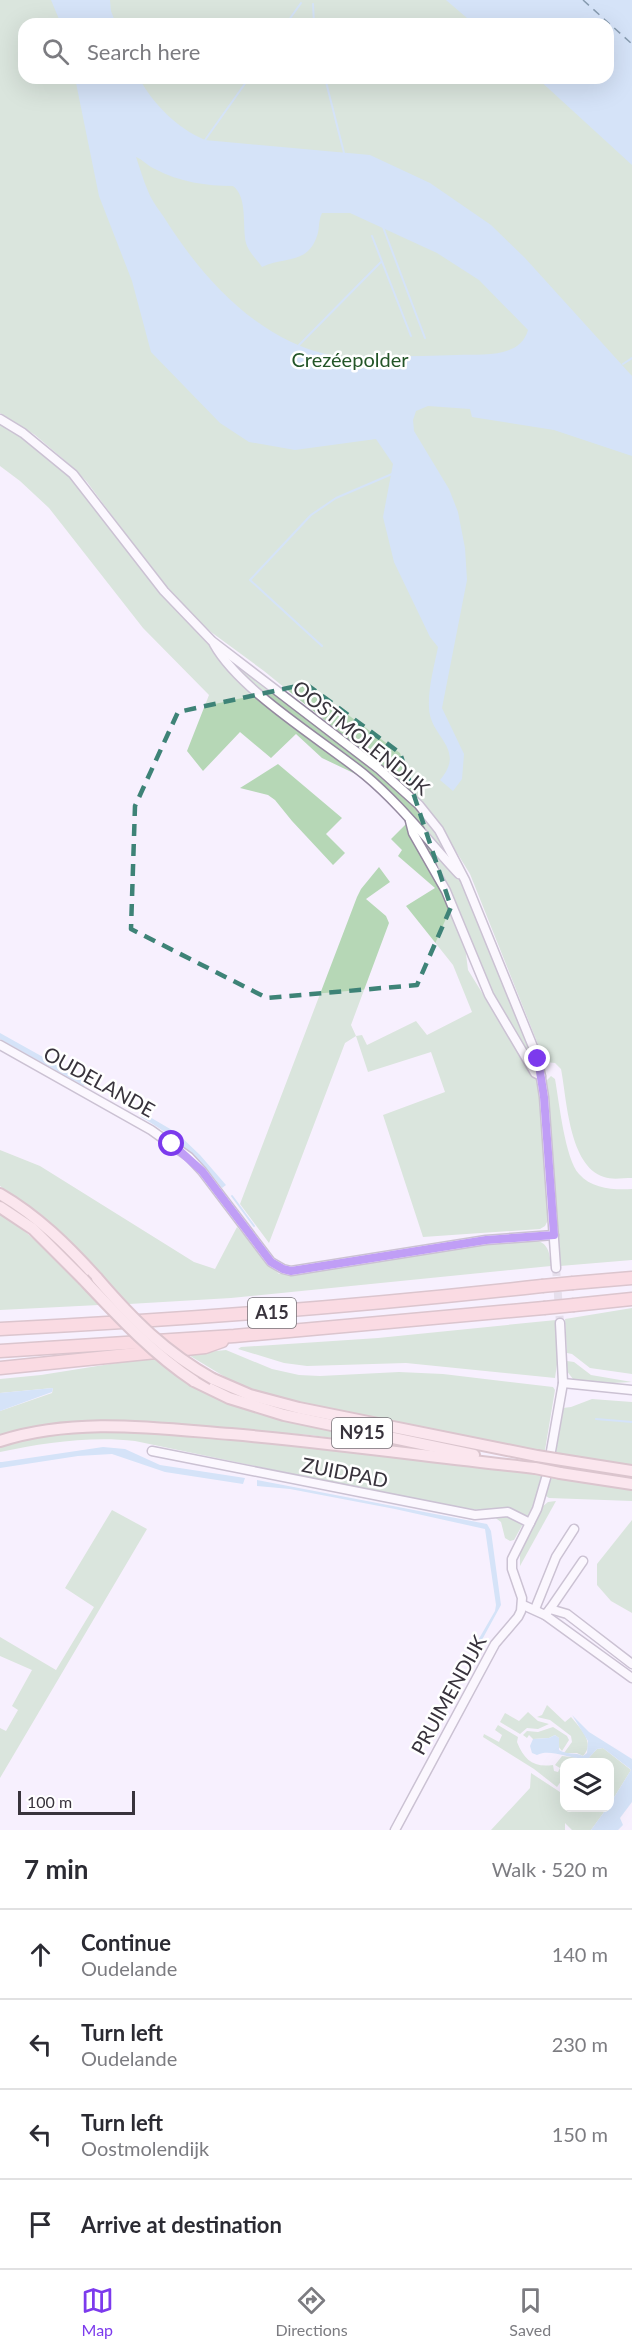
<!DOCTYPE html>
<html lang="en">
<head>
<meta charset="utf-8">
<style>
  :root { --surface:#fff; --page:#f7f7f7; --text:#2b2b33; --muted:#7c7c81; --line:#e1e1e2; --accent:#7c3aed }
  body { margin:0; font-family:Lato,sans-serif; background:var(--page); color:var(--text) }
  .controls { position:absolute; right:18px; bottom:18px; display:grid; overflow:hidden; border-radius:12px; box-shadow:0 6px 24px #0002 }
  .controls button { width:54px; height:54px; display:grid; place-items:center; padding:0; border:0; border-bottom:2px solid var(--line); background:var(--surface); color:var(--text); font:30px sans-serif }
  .scale { position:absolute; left:18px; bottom:15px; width:117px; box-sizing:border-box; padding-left:6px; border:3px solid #38333c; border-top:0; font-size:16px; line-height:21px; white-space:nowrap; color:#38333c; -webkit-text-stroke:4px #fff; paint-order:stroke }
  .stop { position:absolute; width:18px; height:18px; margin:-14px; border:4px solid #7c3aed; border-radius:50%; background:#fff }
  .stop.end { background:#7c3aed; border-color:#fff; box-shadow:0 2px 6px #0008 }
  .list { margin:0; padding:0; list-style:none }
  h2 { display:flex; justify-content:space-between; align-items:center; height:78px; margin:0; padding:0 24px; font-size:26px }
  h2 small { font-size:20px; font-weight:400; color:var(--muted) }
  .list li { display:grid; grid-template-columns:39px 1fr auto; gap:18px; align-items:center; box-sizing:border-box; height:90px; padding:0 24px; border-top:2px solid var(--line) }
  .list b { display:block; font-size:22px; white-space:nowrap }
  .list p { margin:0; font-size:20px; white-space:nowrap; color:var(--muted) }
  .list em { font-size:20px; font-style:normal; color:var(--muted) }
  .icon { flex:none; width:33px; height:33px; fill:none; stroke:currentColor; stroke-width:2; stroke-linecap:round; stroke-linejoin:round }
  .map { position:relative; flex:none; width:632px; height:1830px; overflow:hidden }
  .search { position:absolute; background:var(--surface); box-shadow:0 6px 24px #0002; left:18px; right:18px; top:18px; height:66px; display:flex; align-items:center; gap:15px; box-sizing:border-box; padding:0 21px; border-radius:18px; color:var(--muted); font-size:22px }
  .sheet { height:438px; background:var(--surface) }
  nav { display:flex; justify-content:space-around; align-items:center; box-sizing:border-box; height:84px; border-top:2px solid var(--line); background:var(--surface); font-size:16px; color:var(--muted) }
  nav a { display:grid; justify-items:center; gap:3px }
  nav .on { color:var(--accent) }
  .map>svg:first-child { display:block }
</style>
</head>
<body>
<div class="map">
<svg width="632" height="1830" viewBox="0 0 632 1830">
  <rect width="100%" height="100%" fill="#f7f0fe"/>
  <g fill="#b6d7b6">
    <path d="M0,0h450l29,24h-455v54h521l87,82v1018c-9,0 -20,2 -28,-1 -35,-11 -37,-77 -43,-108l-6,-6 -9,-1 -3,-5 -73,-183 -29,-47 -38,-43 -139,-113 -53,-39 -27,-25 -25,-28 -72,-97 -18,-18 -34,-29 -35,-22z"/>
    <polygon points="0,422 17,432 74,480 174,608 255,694 366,779 322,758 296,734 271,758 240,732 203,771 187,751 209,695 143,628 49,508 20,481 0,466"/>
    <polygon points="228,657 399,789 424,816 453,859 384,787 260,690"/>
    <polygon points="278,764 342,818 326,834 345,853 333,865 292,821 275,800 268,795 240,788"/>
    <polygon points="406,824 441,886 465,946 468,970 538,1083 548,1220 545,1226 540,1229 423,1237 383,1115 445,1092 431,1052 368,1072 356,1036 345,1043 269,1243 240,1204 357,897 361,889 379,867 390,882 366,899 386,916 389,923 351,1025 356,1036 362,1035 367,1045 416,1021 427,1035 472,1012 453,965 406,906 435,888 398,856 402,850 391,839"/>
    <polygon points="415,829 462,879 536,1064 491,993 444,879"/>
    <path d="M551,1076l4,3c4,22 10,80 24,95 13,15 35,16 53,15v71l-72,6 -15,-184z"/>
    <path d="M0,1150l40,16 154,96 21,7 22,-42 42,47c66,-4 132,-20 199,-28 18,-3 41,-9 59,-5 12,2 13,15 14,25l-320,32 -102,6 -86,-88 -43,-30z"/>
    <polygon points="0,1214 17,1225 62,1263 99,1305 0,1310"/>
    <polygon points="632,1308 632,1374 590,1368 572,1354 567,1353 565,1319"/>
    <polygon points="556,1320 558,1357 555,1378 406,1363 307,1366 284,1363 238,1349 241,1347 378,1338"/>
    <polygon points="226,1350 272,1369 299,1375 320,1376 399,1372 443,1374 553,1387 555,1390 545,1450 518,1450 266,1396 235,1383 187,1354"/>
    <polygon points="154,1357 178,1376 199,1388 449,1454 310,1435 134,1422 47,1424 0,1435 0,1411 52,1393 53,1388 0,1393 0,1379 41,1375"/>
    <polygon points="567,1361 574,1362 591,1375 632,1382 595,1384 573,1379 566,1370"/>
    <polygon points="592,1399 632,1402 632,1466 586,1460 556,1452 563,1408 571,1407"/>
    <path d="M86,1431c153,4 304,21 456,44l-8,29 -20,36 -4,1 -5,-3 -4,-16 -15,-11 -49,-7 -302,-63c-46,-5 -91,2 -135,11v-5l34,-9z"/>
    <polygon points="550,1477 632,1489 632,1501 549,1498 546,1496"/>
    <polygon points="556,1501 520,1566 520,1548 542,1507 548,1502"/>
    <polygon points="112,1510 147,1529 0,1778 0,1728 6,1731 18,1710 12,1706 32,1670 0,1656 0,1637 56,1670 94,1607 65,1588"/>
    <polygon points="632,1520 632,1613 611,1601 597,1585 597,1564"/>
    <path d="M547,1705l18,17 6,-5c9,11 25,26 12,39l-6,-3h-13l8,-11 -1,-6 -21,-16 -13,-3 5,-2z"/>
    <polygon points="528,1712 538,1721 549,1724 538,1729 527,1728 520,1734 500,1722 505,1713 519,1721"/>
    <path d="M498,1725l20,12 -1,5c7,18 17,26 36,23l1,6 4,1 2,-4 -5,-3 7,-9 17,2 1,2 -2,2h-14v15l-7,10 -23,-18 -51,-32 1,-3 15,8 3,-7 -7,-5z"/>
    <polygon points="553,1727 567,1736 569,1740 562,1751 558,1746 559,1738 555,1735 549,1738 533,1739 529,1735 527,1738 523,1735 527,1731 538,1732"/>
    <polygon points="603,1748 631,1770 610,1804 610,1762 585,1762 597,1749"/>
    <polygon points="531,1773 560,1792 564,1787 564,1808 607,1808 591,1830 572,1830 565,1823 565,1830 491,1830 530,1788"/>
  </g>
  <g fill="#aad3f2" fill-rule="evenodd">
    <polygon points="51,0 110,0 111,11 116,24 61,24"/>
    <polygon points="446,0 632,0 632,165 537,78 608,78 608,24 474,24"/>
    <path d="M75,78h64c15,27 38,50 66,62l165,15 60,28 61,42 34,33 107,118v80l-78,-26 -82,-13 -2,-8 -42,-3 -12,5 -3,9 1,11 35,58 9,23 7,36 2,32 -25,128 22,46 -2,25 -9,12 -13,-11c27,-32 -10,-42 -11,-72 -1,-20 5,-41 9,-61l-8,-10 -36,-75 -11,-45 10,-53 -17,-25 -81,11 -46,-8 -29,-19 -69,-71 -19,-71 -33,-85zM136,157c6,2 12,9 19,12 24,13 52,17 78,17 15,11 9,40 13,57 2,8 11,17 16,24 23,-11 45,-2 55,-31 3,-8 1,-15 5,-23h28l87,40 42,27 49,50c-8,29 -47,24 -71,25 -32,1 -64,2 -96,1 -10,0 -22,1 -32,-1 -70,-15 -125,-75 -162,-133 -6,-10 -15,-20 -19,-31 -5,-11 -8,-23 -12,-34z"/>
    <polygon points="0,1033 86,1081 84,1086 0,1039"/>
    <path d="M143,1113l34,20 23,22 26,30 -4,3c-23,-31 -48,-52 -81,-71z"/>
    <polygon points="53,1388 52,1392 0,1411 0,1393"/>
    <polygon points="103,1447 125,1449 160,1465 245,1478 243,1484 165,1472 112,1454 78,1456 0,1468 0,1462 2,1462"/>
    <polygon points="257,1480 487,1524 491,1531 501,1605 477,1649 473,1652 473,1649 495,1611 496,1605 485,1529 395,1509 290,1489 257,1486"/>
    <path d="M572,1715l17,17 43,27v43l-12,16 3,7 -5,5h-27l16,-22h3v-4l21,-34 -2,-2 -26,-20 -6,1 -12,13h-7l2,-2 -2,-2c-13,-1 -29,-9 -41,-3l-5,-2 -2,-7 3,-7 16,-1 6,-3 4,3v12c8,5 16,2 24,6l4,-3 1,-12z"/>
  </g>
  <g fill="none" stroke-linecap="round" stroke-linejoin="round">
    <g stroke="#aad3f2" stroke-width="2">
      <polyline points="313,4 314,24"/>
      <polyline points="286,24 301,3"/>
      <polyline points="325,78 344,153"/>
      <polyline points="205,140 249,78"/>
      <polyline points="383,227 425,338"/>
      <polyline points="372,236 411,336"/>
      <polyline points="299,345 381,262"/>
      <polyline points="623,364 632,358"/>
      <polyline points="322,646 250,580 311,515 336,498 392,474"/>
      <polyline points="232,1196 254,1226"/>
      <polyline points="596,1419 632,1422"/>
    </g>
    <polyline stroke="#003552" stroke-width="1.5" stroke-dasharray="8 6" stroke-linecap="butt" points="583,0 632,44"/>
    <polyline stroke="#d1cad7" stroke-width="8" stroke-dasharray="8 4" stroke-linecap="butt" points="556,1268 560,1323"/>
    <g stroke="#9589a0" stroke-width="11">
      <g id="minor">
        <polyline points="0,419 23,433 73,474 164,591 212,641 379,769 419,805 439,830 465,880 538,1059 544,1097 556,1268"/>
        <path d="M214,644c26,47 108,96 151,131 35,29 63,66 94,99"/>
        <polyline points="410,821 413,833 446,891 489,995 535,1073 541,1076"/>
        <polyline points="0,1045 151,1130 189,1157 202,1171 271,1262 283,1269 291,1271 486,1240 554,1235"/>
        <polyline points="563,1383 632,1390"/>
        <polyline points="152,1451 475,1515 508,1512 530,1523"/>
        <polyline points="551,1451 563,1383 560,1323"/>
        <polyline points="523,1605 545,1615 632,1678"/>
        <polyline points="535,1609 556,1557 574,1529"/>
        <polyline points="550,1609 583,1561"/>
        <polyline points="545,1615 550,1609 567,1614 632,1664"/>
        <polyline points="395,1830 495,1644 518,1617 521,1611 522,1598 512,1569 512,1559 537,1509 546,1478"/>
      </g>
    </g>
    <g stroke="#b89094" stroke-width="14">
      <g id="major">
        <path d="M0,1194c38,22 68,52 97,84"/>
        <polyline points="0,1207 33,1229 83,1279"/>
        <polyline points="213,1379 250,1395 299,1408 537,1456"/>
        <polyline points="194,1381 229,1398 284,1415 474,1455"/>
        <path d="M0,1441c75,-24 154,-13 231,-7 101,9 202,23 304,34"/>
        <polyline points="562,1460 632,1471"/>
        <polyline points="560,1473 632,1484"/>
      </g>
    </g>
    <g stroke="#b89094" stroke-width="15">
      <g id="highway">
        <polyline points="573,1283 632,1278"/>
        <polyline points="574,1305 632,1299"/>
        <path d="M0,1329c181,-9 362,-23 542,-43"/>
        <polyline points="0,1351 234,1336 544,1308"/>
        <polyline points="0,1368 205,1347 222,1341"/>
      </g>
    </g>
    <use href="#minor" stroke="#fff" stroke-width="8"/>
    <use href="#major" stroke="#fedadb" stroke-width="10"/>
    <use href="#highway" stroke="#fdc2c3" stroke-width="12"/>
    <g stroke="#b89094" stroke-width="14" stroke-linecap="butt">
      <g id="major-bridge">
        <path d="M97,1278c36,42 68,74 116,101"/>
        <path d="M83,1279c35,37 69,74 111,102"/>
        <polyline points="537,1456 562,1460"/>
        <polyline points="535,1468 560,1473"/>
      </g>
    </g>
    <g stroke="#b89094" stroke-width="15" stroke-linecap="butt">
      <g id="highway-bridge">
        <polyline points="542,1286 573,1283"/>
        <polyline points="544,1308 574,1305"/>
      </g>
    </g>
    <use href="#major-bridge" stroke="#fedadb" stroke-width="10"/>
    <use href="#highway-bridge" stroke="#fdc2c3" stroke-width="12"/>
  </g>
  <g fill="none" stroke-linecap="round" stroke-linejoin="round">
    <polyline stroke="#7c3aed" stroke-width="8" points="172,1144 202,1171 271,1262 283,1269 291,1271 486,1240 554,1235 544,1097 538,1059"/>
  </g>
  <path d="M0 0H632V1830H0ZM306,684l94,69 51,154 -34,78 -150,13 -136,-69 4,-123 43,-94z" fill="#f7f0fe" fill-opacity=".55" fill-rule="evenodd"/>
  <path fill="none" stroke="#3e8377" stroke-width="4.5" stroke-dasharray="12 8" stroke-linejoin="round" d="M306,684l94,69 51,154 -34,78 -150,13 -136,-69 4,-123 43,-94z"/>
  <g text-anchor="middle" stroke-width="5" stroke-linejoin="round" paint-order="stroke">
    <g fill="#fff" stroke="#747076" stroke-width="1.5">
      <rect x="248" y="1298" width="48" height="30" rx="4.5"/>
      <rect x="332" y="1418" width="60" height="30" rx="4.5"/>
    </g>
    <g font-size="18" font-weight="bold" fill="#38333c">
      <text x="272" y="1319">A15</text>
      <text x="362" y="1439">N915</text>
    </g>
    <g font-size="20" fill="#235528" stroke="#fff">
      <text x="350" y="367">Crezéepolder</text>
    </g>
    <g font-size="20" fill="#38333c" stroke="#fff">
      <text transform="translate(361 738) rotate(39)" y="7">OOSTMOLENDIJK</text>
      <text transform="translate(99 1082) rotate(29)" y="7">OUDELANDE</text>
      <text transform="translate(345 1473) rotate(11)" y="7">ZUIDPAD</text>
      <text transform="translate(449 1695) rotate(-61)" y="7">PRUIMENDIJK</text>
    </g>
  </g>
</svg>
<div class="controls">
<button><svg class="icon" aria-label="layers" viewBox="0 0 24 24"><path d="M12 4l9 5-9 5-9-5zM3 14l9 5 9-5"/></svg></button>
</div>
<div class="scale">100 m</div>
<div class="stop" style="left:172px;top:1144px"></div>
<div class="stop end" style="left:538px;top:1059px"></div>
<div class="search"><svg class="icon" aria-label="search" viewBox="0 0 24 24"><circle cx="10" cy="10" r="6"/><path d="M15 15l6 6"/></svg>Search here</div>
</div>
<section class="sheet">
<h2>7 min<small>Walk · 520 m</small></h2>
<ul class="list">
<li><svg class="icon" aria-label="ahead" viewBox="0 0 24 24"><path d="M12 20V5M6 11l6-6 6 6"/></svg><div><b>Continue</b><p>Oudelande</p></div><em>140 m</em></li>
<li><svg class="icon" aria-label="left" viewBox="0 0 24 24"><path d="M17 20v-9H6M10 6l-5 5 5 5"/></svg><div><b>Turn left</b><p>Oudelande</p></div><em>230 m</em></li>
<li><svg class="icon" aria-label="left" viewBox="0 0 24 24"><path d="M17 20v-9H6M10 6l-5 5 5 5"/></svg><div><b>Turn left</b><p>Oostmolendijk</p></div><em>150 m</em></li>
<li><svg class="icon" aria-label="arrive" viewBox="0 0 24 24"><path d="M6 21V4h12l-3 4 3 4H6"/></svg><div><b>Arrive at destination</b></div></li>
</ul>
</section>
<nav>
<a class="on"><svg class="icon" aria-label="map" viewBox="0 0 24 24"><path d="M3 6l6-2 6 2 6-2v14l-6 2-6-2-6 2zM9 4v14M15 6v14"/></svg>Map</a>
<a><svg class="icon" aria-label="directions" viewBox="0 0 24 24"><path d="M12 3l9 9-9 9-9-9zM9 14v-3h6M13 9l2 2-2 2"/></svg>Directions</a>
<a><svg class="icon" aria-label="saved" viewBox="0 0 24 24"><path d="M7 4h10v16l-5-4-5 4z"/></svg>Saved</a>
</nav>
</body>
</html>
